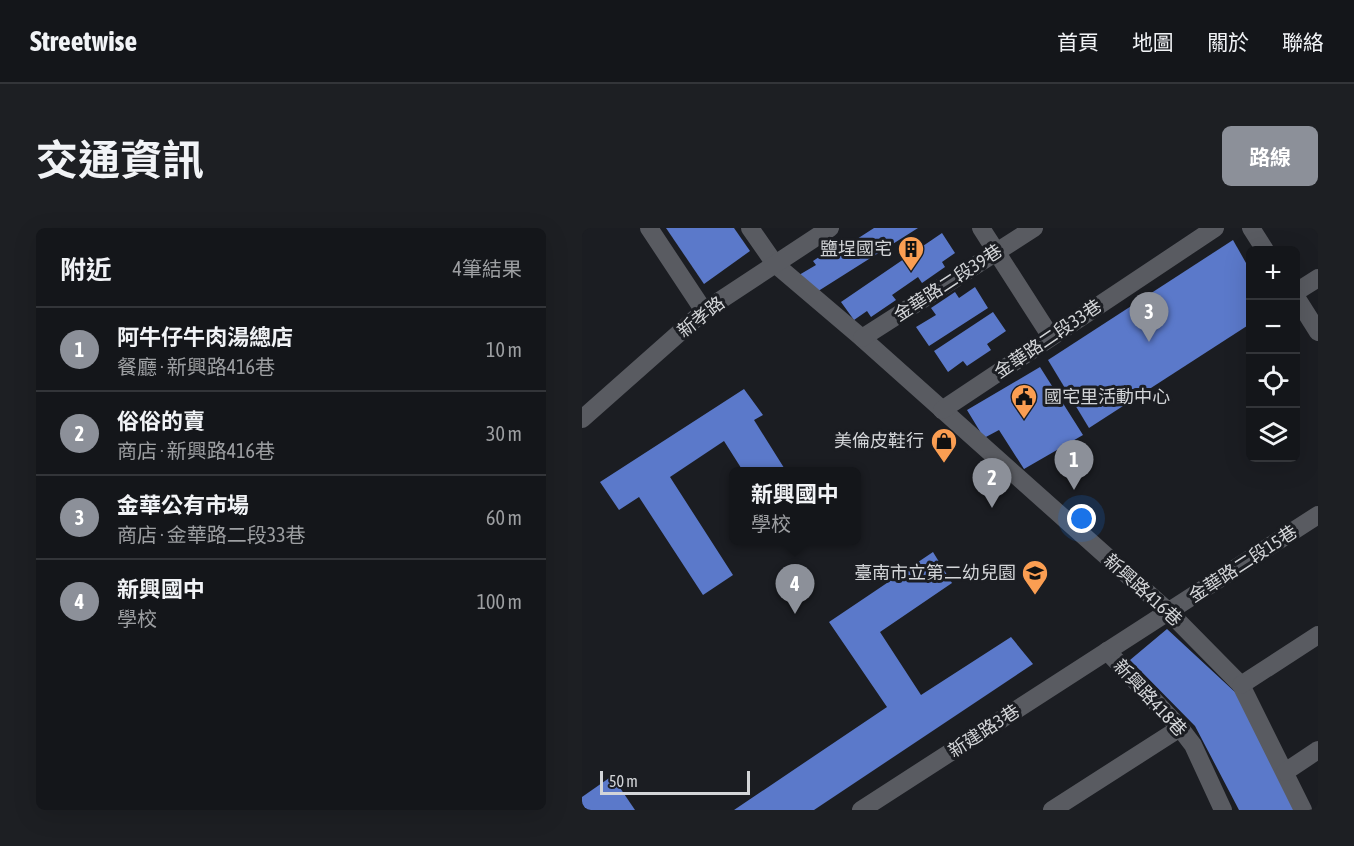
<!DOCTYPE html>
<html lang="zh-TW">
<head>
<meta charset="utf-8">
<style>
  :root { --surface:#14161a; --page:#1d1f23; --text:#f1f3f6; --muted:#9d9fa2; --line:#333539; --accent:#8c9099 }
  body { margin:0; font-family:"Asap Condensed","Noto Sans TC",sans-serif; background:var(--page); color:var(--text) }
  .controls { position:absolute; right:18px; top:18px; display:grid; overflow:hidden; border-radius:9px; box-shadow:0 6px 24px #0002 }
  .controls button { width:54px; height:54px; display:grid; place-items:center; padding:0; border:0; border-bottom:2px solid var(--line); background:var(--surface); color:var(--text); font:30px sans-serif }
  .scale { position:absolute; left:18px; bottom:15px; width:150px; box-sizing:border-box; padding-left:6px; border:3px solid #d3d5d8; border-top:0; font-size:16px; line-height:21px; white-space:nowrap; color:#d3d5d8; -webkit-text-stroke:4px #1b1d22; paint-order:stroke }
  .you { position:absolute; left:500px; top:291px; width:21px; height:21px; margin:-15px; border:4px solid #fff; border-radius:50%; background:#1a73e8; box-shadow:0 0 0 9px #1a73e833 }
  .badge { display:grid; place-items:center; width:39px; height:39px; border-radius:50%; background:var(--accent); color:#fff; font-size:20px; font-weight:700 }
  .pin { position:absolute; translate:-50% -50px; filter:drop-shadow(0 2px 3px #0008) }
  .pin::after { content:''; position:absolute; top:32px; width:21px; height:18px; background:inherit; clip-path:polygon(0 0,100% 0,50% 100%) }
  .popup { position:absolute; left:147px; top:239px; width:132px; height:78px; box-sizing:border-box; display:grid; place-content:center; border-radius:9px; background:var(--surface); filter:drop-shadow(0 2px 4px #0005); font-size:20px; white-space:nowrap; color:var(--muted) }
  .popup b { font-size:22px; color:var(--text) }
  .popup::after { content:''; position:absolute; left:50%; top:100%; margin-left:-12px; border:12px solid transparent; border-top-color:var(--surface) }
  .list { margin:0; padding:0; list-style:none }
  h2 { display:flex; justify-content:space-between; align-items:center; height:78px; margin:0; padding:0 24px; font-size:26px }
  h2 small { font-size:20px; font-weight:400; color:var(--muted) }
  .list li { display:grid; grid-template-columns:39px 1fr auto; gap:18px; align-items:center; box-sizing:border-box; height:84px; padding:0 24px; border-top:2px solid var(--line) }
  .list b { display:block; font-size:22px; white-space:nowrap }
  .list p { margin:0; font-size:20px; white-space:nowrap; color:var(--muted) }
  .list em { font-size:20px; font-style:normal; color:var(--muted) }
  .icon { flex:none; width:33px; height:33px; fill:none; stroke:currentColor; stroke-width:2; stroke-linecap:round; stroke-linejoin:round }
  .map { position:relative; flex:none; width:736px; height:582px; overflow:hidden; border-radius:9px }
  header { display:flex; align-items:center; gap:36px; box-sizing:border-box; height:84px; padding:0 30px; background:var(--surface); border-bottom:2px solid var(--line) }
  header strong { font-size:28px }
  nav { display:flex; gap:33px; margin-inline-start:auto; font-size:21px }
  .intro { display:flex; align-items:center; justify-content:space-between; box-sizing:border-box; height:144px; padding:0 36px }
  h1 { margin:0; font-size:42px }
  .button { padding:15px 27px; border-radius:9px; background:var(--accent); color:#fff; font-size:21px; font-weight:700 }
  main { display:flex; gap:36px; padding:0 36px }
  aside { flex:1; background:var(--surface); border-radius:9px; box-shadow:0 6px 24px #0002 }
  .map>svg:first-child { display:block }
</style>
</head>
<body>
<header>
<strong>Streetwise</strong>
<nav><a>首頁</a><a>地圖</a><a>關於</a><a>聯絡</a></nav>
</header>
<div class="intro"><h1>交通資訊</h1><a class="button">路線</a></div>
<main>
<aside>
<h2>附近<small>4筆結果</small></h2>
<ul class="list">
<li><span class="badge">1</span><div><b>阿牛仔牛肉湯總店</b><p>餐廳 · 新興路416巷</p></div><em>10 m</em></li>
<li><span class="badge">2</span><div><b>俗俗的賣</b><p>商店 · 新興路416巷</p></div><em>30 m</em></li>
<li><span class="badge">3</span><div><b>金華公有市場</b><p>商店 · 金華路二段33巷</p></div><em>60 m</em></li>
<li><span class="badge">4</span><div><b>新興國中</b><p>學校</p></div><em>100 m</em></li>
</ul>
</aside>
<div class="map">
<svg width="736" height="582" viewBox="0 0 736 582">
  <rect width="100%" height="100%" fill="#1b1d22"/>
  <g fill="#5b79ca">
    <polygon points="84,0 152,0 168,23 122,56"/>
    <polygon points="292,0 336,0 230,67 217,47 234,37 231,33 258,15 261,20"/>
    <polygon points="360,5 373,25 360,34 363,39 340,55 336,49 310,67 314,72 289,89 285,83 272,92 259,74"/>
    <polygon points="651,12 668,42 668,96 507,200 466,132"/>
    <polygon points="393,59 406,80 347,118 334,99 354,87 349,80 373,64 377,70"/>
    <polygon points="411,84 424,103 405,116 409,122 385,138 381,133 366,144 352,123"/>
    <polygon points="458,139 501,207 442,241 417,202 402,210 385,182"/>
    <polygon points="162,161 181,187 172,192 204,243 161,243 142,213 88,249 151,347 121,367 57,269 37,282 18,254"/>
    <polygon points="351,324 370,355 298,404 339,467 429,409 451,436 232,582 152,582 305,479 247,394"/>
    <polygon points="585,401 654,465 715,582 657,582 613,498 548,432"/>
    <polygon points="30,548 53,582 4,582 0,576 0,569"/>
  </g>
  <g fill="none" stroke-linecap="round" stroke-linejoin="round">
    <g stroke="#595b61" stroke-width="18">
      <polyline points="67,0 122,83"/>
      <polyline points="168,0 193,36 280,110 587,384 659,457 721,582"/>
      <polyline points="399,0 469,109"/>
      <polyline points="669,0 683,22"/>
      <polyline points="714,64 736,50"/>
      <polyline points="714,69 736,104"/>
      <polyline points="280,110 452,0"/>
      <polyline points="360,182 633,0"/>
      <polyline points="0,191 122,83 248,0"/>
      <polyline points="525,423 598,500 611,517 641,582"/>
      <polyline points="659,457 736,407"/>
      <polyline points="703,544 736,522"/>
      <polyline points="279,582 736,287"/>
      <polyline points="470,582 598,500"/>
    </g>
  </g>
  <defs>
    <g id="building-pin" transform="scale(1.35)"><path d="M0 17L-7.5 6A9.5 9.5 0 1 1 7.5 6Z" fill="#fb9e52" stroke="#1b1d22"/><path d="M-4-6H4V6H1V3H-1V6H-4ZM-2.5-4.3h1.7v1.8h-1.7ZM.8-4.3h1.7v1.8H.8ZM-2.5-1h1.7V.8h-1.7ZM.8-1h1.7V.8H.8Z" fill="#111"/></g>
    <g id="civic-pin" transform="scale(1.35)"><path d="M0 17L-7.5 6A9.5 9.5 0 1 1 7.5 6Z" fill="#fb9e52" stroke="#1b1d22"/><path d="M-.6-6.5H3V-4.5H.6V-3L4-1V1h2V6H-6V1h2V-1L-.6-3ZM-1.2 2.5V6h2.4V2.5Z" fill="#111"/></g>
    <g id="shop-pin" transform="scale(1.35)"><path d="M0 17L-7.5 6A9.5 9.5 0 1 1 7.5 6Z" fill="#fb9e52" stroke="#1b1d22"/><path d="M-5-2.5h2.3a2.7 3.5 0 0 1 5.4 0H5L5.5 6h-11ZM-1.5-2.5h3a1.5 2.3 0 0 0-3 0Z" fill="#111"/></g>
    <g id="school-pin" transform="scale(1.35)"><path d="M0 17L-7.5 6A9.5 9.5 0 1 1 7.5 6Z" fill="#fb9e52" stroke="#1b1d22"/><path d="M0-5L7-2L0 1L-7-2ZM-4 1L0 2.5L4 1V4Q0 6-4 4Z" fill="#111"/></g>
  </defs>
  <g fill-rule="evenodd">
    <use href="#building-pin" x="329" y="21"/>
    <use href="#civic-pin" x="442" y="169"/>
    <use href="#shop-pin" x="362" y="213"/>
    <use href="#school-pin" x="453" y="345"/>
  </g>
  <g text-anchor="middle" stroke-width="6" stroke-linejoin="round" paint-order="stroke">
    <g font-size="18" fill="#d3d5d8" stroke="#1b1d22" text-anchor="end">
      <text x="310" y="27">鹽埕國宅</text>
      <text x="462" y="175" text-anchor="start">國宅里活動中心</text>
      <text x="342" y="219">美倫皮鞋行</text>
      <text x="434" y="351">臺南市立第二幼兒園</text>
    </g>
    <g font-size="18" fill="#d3d5d8" stroke="#1b1d22">
      <text transform="translate(366 55) rotate(-33)" y="6">金華路二段39巷</text>
      <text transform="translate(119 89) rotate(-38)" y="6">新孝路</text>
      <text transform="translate(466 111) rotate(-34)" y="6">金華路二段33巷</text>
      <text transform="translate(661 336) rotate(-33)" y="6">金華路二段15巷</text>
      <text transform="translate(561 362) rotate(42)" y="6">新興路416巷</text>
      <text transform="translate(568 470) rotate(47)" y="6">新興路418巷</text>
      <text transform="translate(402 503) rotate(-33)" y="6">新建路3巷</text>
    </g>
  </g>
</svg>
<div class="controls">
<button>+</button>
<button>−</button>
<button><svg class="icon" aria-label="locate" viewBox="0 0 24 24"><circle cx="12" cy="12" r="6"/><path d="M12 2v4M12 18v4M2 12h4M18 12h4"/></svg></button>
<button><svg class="icon" aria-label="layers" viewBox="0 0 24 24"><path d="M12 4l9 5-9 5-9-5zM3 14l9 5 9-5"/></svg></button>
</div>
<div class="scale">50 m</div>
<div class="you"></div>
<div class="pin badge" style="left:492px;top:262px">1</div>
<div class="pin badge" style="left:410px;top:280px">2</div>
<div class="pin badge" style="left:567px;top:114px">3</div>
<div class="pin badge" style="left:213px;top:386px">4</div>
<div class="popup"><b>新興國中</b>學校</div>
</div>
</main>
</body>
</html>
